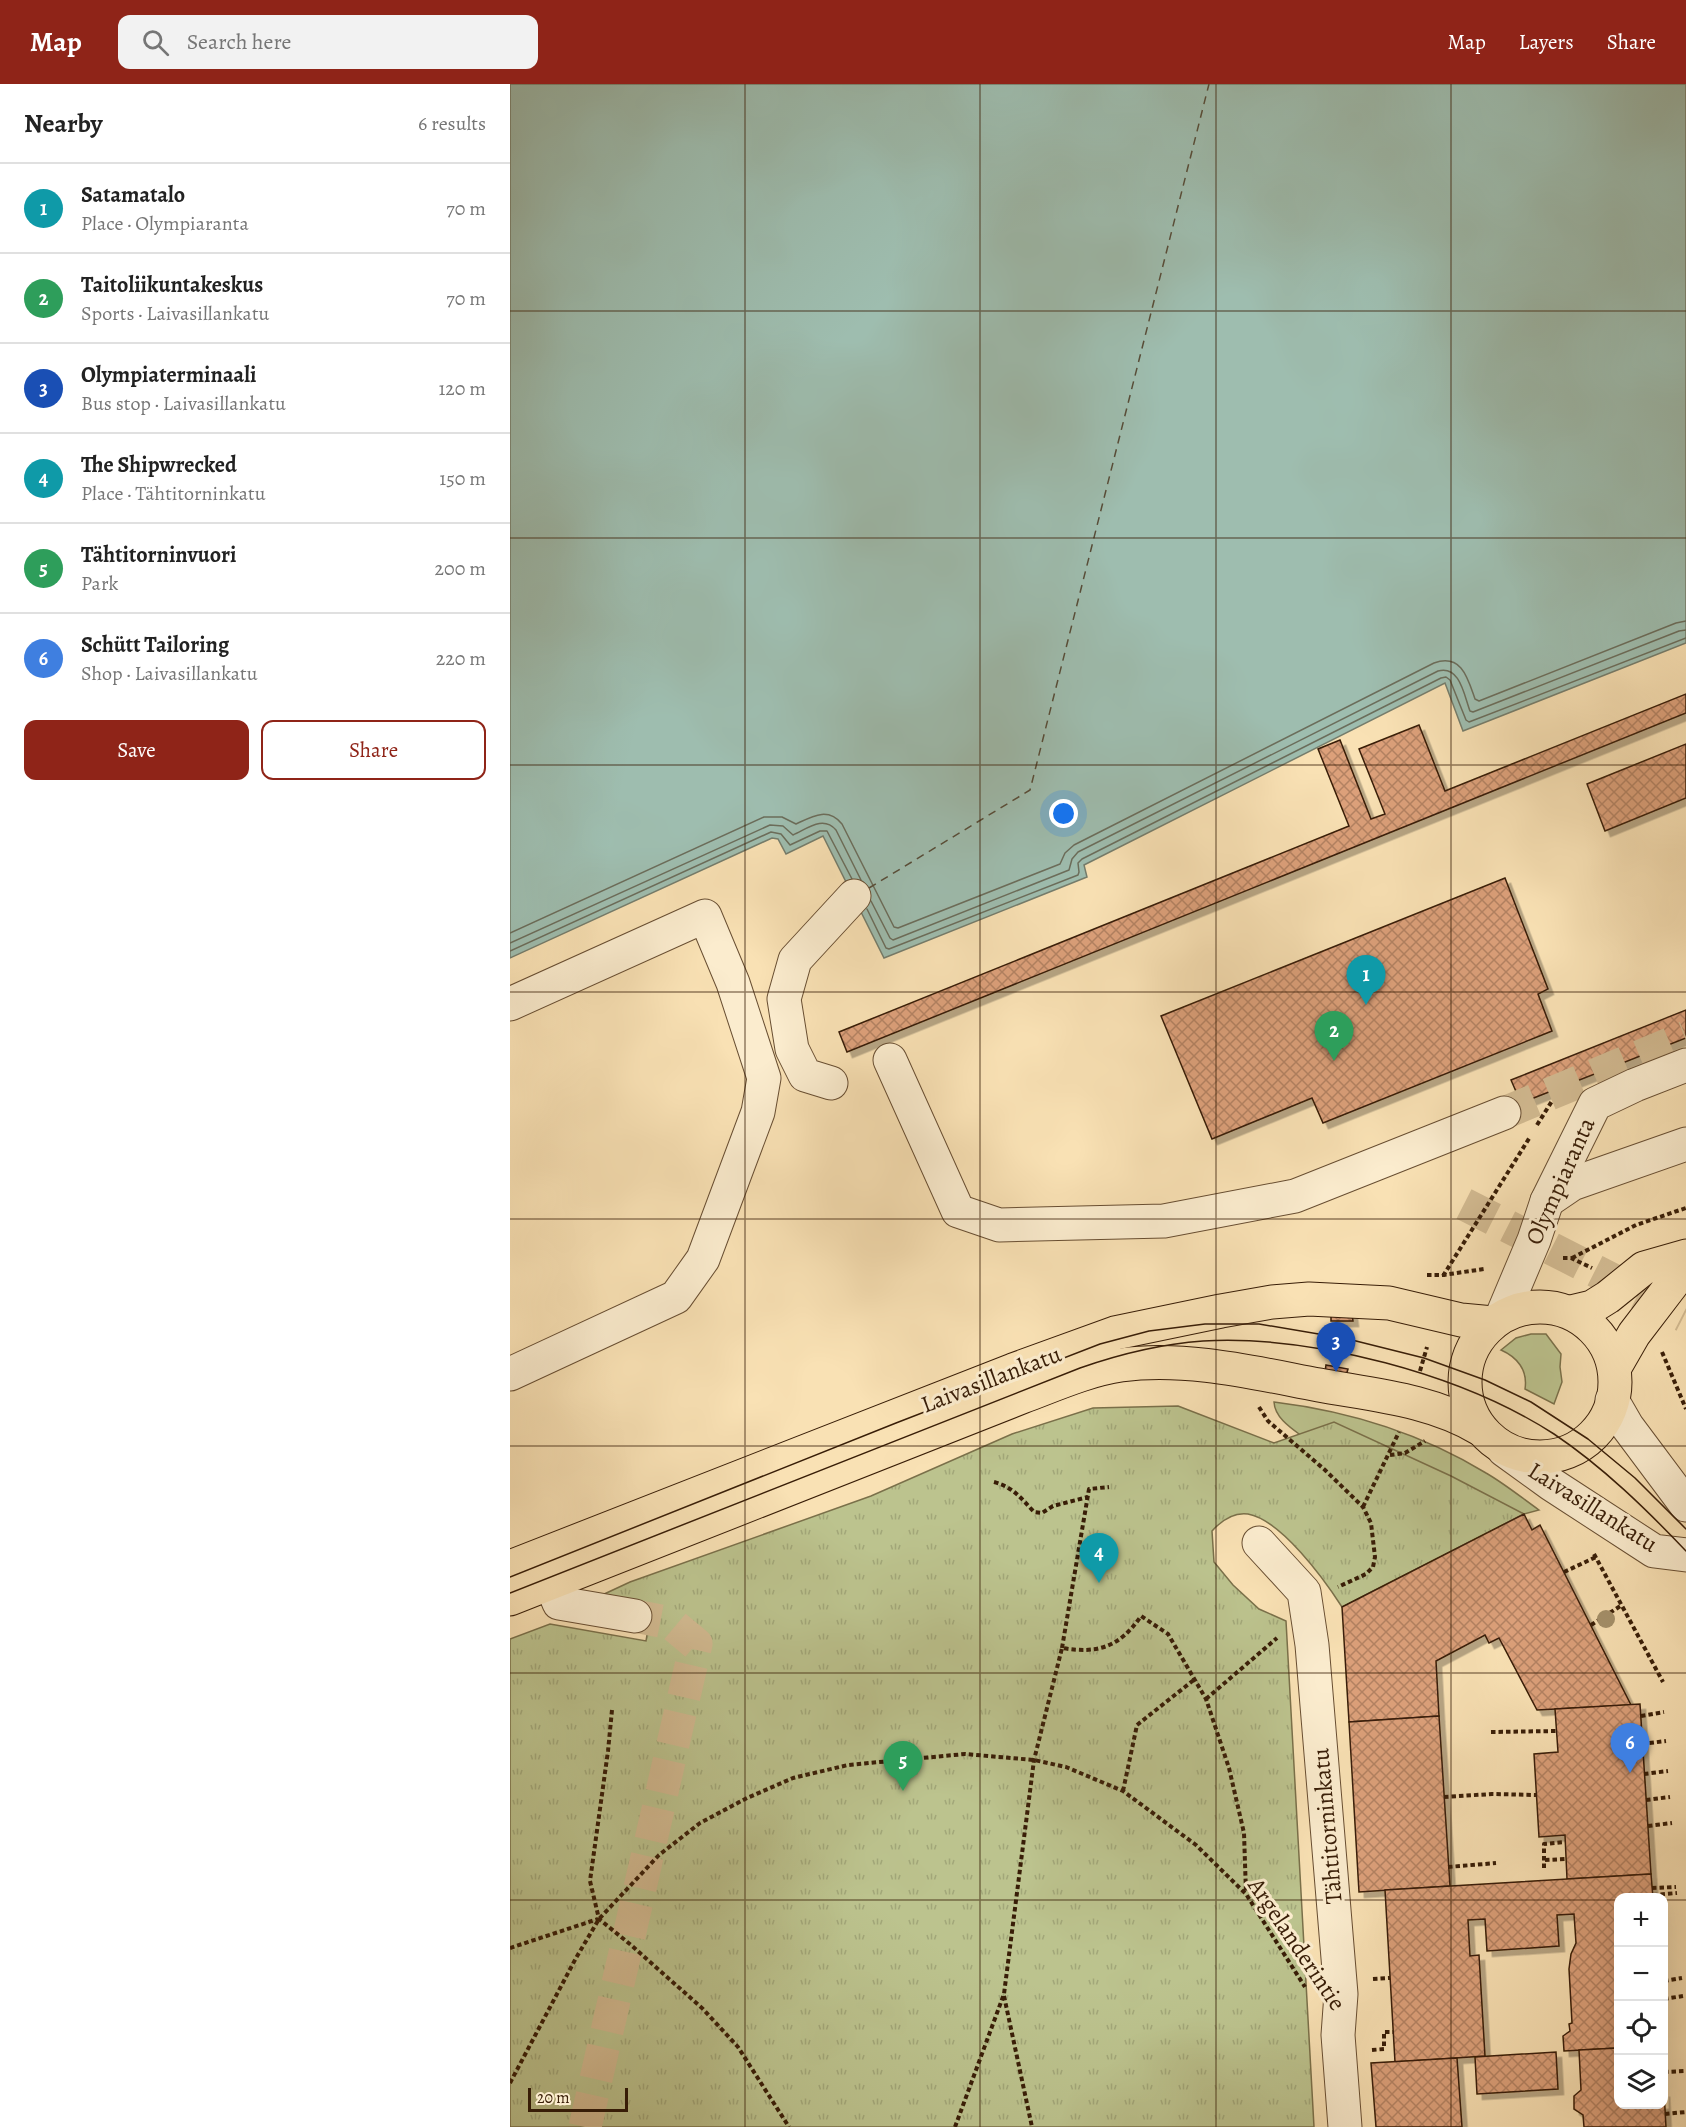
<!DOCTYPE html>
<html lang="en">
<head>
<meta charset="utf-8">
<style>
  :root { --surface:#fff; --page:#f2f2f2; --text:#222; --muted:#767676; --line:#e0e0e0; --accent:#8f2418 }
  body { margin:0; font-family:Alegreya,serif; background:var(--page); color:var(--text) }
  .controls { position:absolute; right:18px; bottom:18px; display:grid; overflow:hidden; border-radius:12px; box-shadow:0 6px 24px #0002 }
  .controls button { width:54px; height:54px; display:grid; place-items:center; padding:0; border:0; border-bottom:2px solid var(--line); background:var(--surface); color:var(--text); font:30px sans-serif }
  .scale { position:absolute; left:18px; bottom:15px; width:100px; box-sizing:border-box; padding-left:6px; border:3px solid #381d07; border-top:0; font-size:16px; line-height:21px; white-space:nowrap; color:#381d07; -webkit-text-stroke:4px #fbecce; paint-order:stroke }
  .you { position:absolute; left:554px; top:730px; width:21px; height:21px; margin:-15px; border:4px solid #fff; border-radius:50%; background:#1a73e8; box-shadow:0 0 0 9px #1a73e833 }
  .badge { display:grid; place-items:center; width:39px; height:39px; border-radius:50%; background:var(--accent); color:#fff; font-size:20px; font-weight:700 }
  .pin { position:absolute; translate:-50% -50px; filter:drop-shadow(0 2px 3px #0008) }
  .pin::after { content:''; position:absolute; top:32px; width:21px; height:18px; background:inherit; clip-path:polygon(0 0,100% 0,50% 100%) }
  .list { margin:0; padding:0; list-style:none }
  h2 { display:flex; justify-content:space-between; align-items:center; height:78px; margin:0; padding:0 24px; font-size:26px }
  h2 small { font-size:20px; font-weight:400; color:var(--muted) }
  .list li { display:grid; grid-template-columns:39px 1fr auto; gap:18px; align-items:center; box-sizing:border-box; height:90px; padding:0 24px; border-top:2px solid var(--line) }
  .list b { display:block; font-size:22px; white-space:nowrap }
  .list p { margin:0; font-size:20px; white-space:nowrap; color:var(--muted) }
  .list em { font-size:20px; font-style:normal; color:var(--muted) }
  .actions { display:flex; gap:12px; padding:18px 24px }
  .actions a { flex:1; padding:14px 0; border:2px solid var(--accent); border-radius:12px; text-align:center; font-size:21px; color:var(--accent) }
  .actions .main { background:var(--accent); color:#fff }
  .icon { flex:none; width:33px; height:33px; fill:none; stroke:currentColor; stroke-width:2; stroke-linecap:round; stroke-linejoin:round }
  .map { position:relative; flex:none; width:1176px; height:2043px; overflow:hidden }
  header { display:flex; align-items:center; gap:36px; box-sizing:border-box; height:84px; padding:0 30px; background:var(--accent); color:#fff }
  header strong { font-size:28px }
  nav { display:flex; gap:33px; margin-inline-start:auto; font-size:21px }
  .search { width:420px; height:54px; background:var(--page); display:flex; align-items:center; gap:15px; box-sizing:border-box; padding:0 21px; border-radius:12px; color:var(--muted); font-size:22px }
  main { display:flex }
  aside { flex:1; background:var(--surface) }
  .map>svg:first-child { display:block }
</style>
</head>
<body>
<header>
<strong>Map</strong>
<div class="search"><svg class="icon" aria-label="search" viewBox="0 0 24 24"><circle cx="10" cy="10" r="6"/><path d="M15 15l6 6"/></svg>Search here</div>
<nav><a>Map</a><a>Layers</a><a>Share</a></nav>
</header>
<main>
<aside>
<h2>Nearby<small>6 results</small></h2>
<ul class="list">
<li><span class="badge" style="background:#0f9aa8">1</span><div><b>Satamatalo</b><p>Place · Olympiaranta</p></div><em>70 m</em></li>
<li><span class="badge" style="background:#2e9e5b">2</span><div><b>Taitoliikuntakeskus</b><p>Sports · Laivasillankatu</p></div><em>70 m</em></li>
<li><span class="badge" style="background:#1a4fb4">3</span><div><b>Olympiaterminaali</b><p>Bus stop · Laivasillankatu</p></div><em>120 m</em></li>
<li><span class="badge" style="background:#0f9aa8">4</span><div><b>The Shipwrecked</b><p>Place · Tähtitorninkatu</p></div><em>150 m</em></li>
<li><span class="badge" style="background:#2e9e5b">5</span><div><b>Tähtitorninvuori</b><p>Park</p></div><em>200 m</em></li>
<li><span class="badge" style="background:#3f7fe0">6</span><div><b>Schütt Tailoring</b><p>Shop · Laivasillankatu</p></div><em>220 m</em></li>
</ul>
<div class="actions"><a class="main">Save</a><a>Share</a></div>
</aside>
<div class="map">
<svg width="1176" height="2043" viewBox="0 0 1176 2043">
  <defs>
    <pattern id="park-tufts" width="24" height="20" patternUnits="userSpaceOnUse" patternTransform="scale(1.5)"><rect width="24" height="20" fill="#bcc38e"/><path d="M3 7l-1-3M5 7V3M7 7l1-3M15 17l-1-3M17 17v-4M19 17l1-3" fill="none" stroke="#a2a779"/></pattern>
    <pattern id="building-cross-hatch" width="8" height="8" patternUnits="userSpaceOnUse" patternTransform="scale(1.5)"><rect width="8" height="8" fill="#dca07a"/><path d="M0 0l8 8M0 8l8-8" fill="none" stroke="#b38262"/></pattern>
    <filter id="shadow"><feDropShadow dx="5.5" dy="5.5" stdDeviation="0" flood-color="#0004"/></filter>
  </defs>
  <rect width="100%" height="100%" fill="#f9e1b4"/>
  <filter id="stains"><feTurbulence type="fractalNoise" baseFrequency=".00333" numOctaves="4"/><feColorMatrix values="0 0 0 0 .2 0 0 0 0 .09 0 0 0 0 .02 0 0 0 .5 -.17"/></filter>
  <radialGradient id="worn" r=".72"><stop offset=".6" stop-color="#630" stop-opacity="0"/><stop offset="1" stop-color="#630" stop-opacity=".3"/></radialGradient>
  <g fill="#bcc38e" stroke="#7a704a" stroke-width="1.5">
    <path d="M1021,1250h15l15,20 -1,13 2,15 -8,22 -29,-15c3,-19 -8,-32 -24,-39l15,-12z"/>
    <path d="M764,1318c74,9 148,32 212,71 19,11 36,25 53,37l-15,4 -213,-71c-13,-11 -36,-22 -37,-41z"/>
  </g>
  <path fill="url(#park-tufts)" stroke="#7a704a" stroke-width="1.5" d="M668,1322l96,37 60,-21 117,54 73,38 -182,93c-18,-28 -61,-87 -94,-93 -15,-2 -27,7 -36,17l2,31 19,23 26,24 27,12 28,506h-804v-488l40,-15 96,17 6,-37 -52,-8 30,-14 241,-86 141,-62 81,-26z"/>
  <polygon fill="#9ebdaf" stroke="#757d6c" stroke-width="1.5" points="0,0 1176,0 1176,559 953,647 935,599 574,781 577,793 374,874 313,752 276,770 268,755 262,754 0,874"/>
  <g fill="none" stroke-linecap="round" stroke-linejoin="round">
    <g stroke="#6b6d5b" stroke-width="1.5">
      <path d="M361,817l19,37 3,2 176,-70 3,-11 6,-7 360,-181c22,-6 26,24 32,40l3,1 206,-81 7,-1"/>
      <polyline points="357,825 376,864 379,865 568,791 569,788 568,779 572,775 931,594 936,593 940,596 956,636 959,638 1176,554"/>
      <path d="M0,849l254,-116h18l14,7c17,-8 32,-17 46,0l52,103 4,1 162,-64 5,-11 9,-8 360,-182c28,-10 34,16 41,36l4,2 197,-78 10,-2"/>
      <path d="M0,859l260,-118 13,1 10,9c14,-6 30,-20 43,-5l25,50"/>
      <polyline points="0,867 261,748 271,750 280,761 310,747 317,747 342,795"/>
    </g>
    <polyline stroke="#574d39" stroke-width="1.5" stroke-dasharray="8 6" stroke-linecap="butt" points="359,804 520,706 699,0"/>
  </g>
  <g fill="url(#building-cross-hatch)" stroke="#381d07" stroke-width="1.5" filter="url(#shadow)">
    <polygon points="1176,610 1176,629 337,968 329,948 839,742 808,665 830,656 861,735 875,730 849,665 909,641 935,707"/>
    <polygon points="1176,660 1176,714 1095,747 1077,700"/>
    <polygon points="995,794 1038,905 1028,910 1042,947 813,1039 802,1014 702,1055 651,932"/>
    <polygon points="1176,926 1176,954 1011,1019 1001,996"/>
    <polygon points="842,1229 843,1237 821,1237 821,1230"/>
    <polygon points="816,1281 838,1285 836,1292 815,1288"/>
    <polygon points="1014,1430 1022,1446 1030,1441 1121,1621 1027,1626 989,1554 979,1559 975,1551 926,1577 929,1632 839,1638 832,1523"/>
    <polygon points="1130,1620 1141,1790 1057,1795 1055,1751 1029,1753 1024,1670 1048,1668 1045,1625"/>
    <polygon points="929,1632 940,1802 849,1808 839,1638"/>
    <polygon points="1141,1790 1143,1814 1108,1814 1108,1964 1054,1967 1053,1952 1060,1947 1059,1940 1062,1939 1059,1885 1061,1870 1066,1859 1064,1830 1047,1831 1049,1862 977,1867 975,1835 958,1836 960,1872 969,1871 975,1972 885,1978 875,1806"/>
    <polygon points="1108,1964 1108,2020 1154,2020 1154,2007 1156,2043 1074,2043 1073,2031 1064,2025 1064,2012 1071,2006 1069,1966"/>
    <polygon points="1046,1968 1048,2005 967,2010 965,1973"/>
    <polygon points="947,1974 952,2043 866,2043 861,1979"/>
  </g>
  <g fill="none" stroke-linecap="round" stroke-linejoin="round">
    <g stroke="#d2ba91" stroke-width="33" stroke-dasharray="33 16" stroke-linecap="butt">
      <polyline points="994,1029 1176,953"/>
      <polyline points="954,1120 1174,1232"/>
      <polyline points="75,2043 186,1560 161,1539 125,1532"/>
    </g>
    <g stroke="#684e32" stroke-width="35">
      <g id="minor">
        <polyline points="0,920 195,832 223,899 254,994 248,1028 193,1175 166,1213 0,1290"/>
        <polyline points="380,976 448,1127 489,1141 654,1137 785,1112 994,1029"/>
        <polyline points="321,999 295,991 282,965 274,915 285,876 344,812"/>
        <polyline points="1037,1117 1062,1100 1176,1060"/>
        <polyline points="992,1232 1024,1156 1037,1117 1085,1020 1125,1001 1176,981"/>
        <polyline points="1102,1316 1117,1342 1176,1421"/>
        <polyline points="994,1366 1041,1400 1144,1467 1176,1471"/>
        <polyline points="749,1459 794,1508 802,1561 831,1910 828,1951 835,2043"/>
        <polyline points="30,1473 49,1519 125,1532"/>
      </g>
    </g>
    <g stroke="#381d07" stroke-width="35">
      <g id="major">
        <circle cx="1030" cy="1298" r="75"/>
        <polyline points="1061,1228 1082,1223 1098,1213 1134,1184 1176,1172"/>
        <polyline points="1105,1283 1124,1250 1176,1182"/>
        <polyline points="0,1483 503,1286 605,1249 711,1227 762,1218 799,1215 879,1219 951,1236 983,1239"/>
        <path d="M0,1515l512,-202c32,-12 65,-27 99,-32 65,-9 134,8 198,20 55,10 113,15 161,44"/>
      </g>
    </g>
    <g stroke="#381d07" stroke-width="4" stroke-dasharray="4.5 3" stroke-linecap="butt">
      <polyline points="1027,1041 1042,1017"/>
      <polyline points="1053,1174 1061,1174 1082,1184"/>
      <polyline points="1062,1174 1126,1141 1176,1124"/>
      <polyline points="917,1191 933,1191 974,1185"/>
      <polyline points="933,1192 1020,1053"/>
      <polyline points="1152,1268 1176,1325"/>
      <polyline points="910,1287 917,1263"/>
      <polyline points="749,1323 758,1337 815,1386 853,1423 861,1439 865,1473 863,1483 856,1490 828,1503"/>
      <polyline points="880,1371 895,1369 915,1357"/>
      <path d="M484,1398c19,5 27,16 40,30l8,1 11,-7 35,-9"/>
      <polyline points="853,1423 889,1348"/>
      <polyline points="1084,1470 1153,1598"/>
      <polyline points="1054,1488 1086,1473"/>
      <polyline points="1081,1541 1112,1521"/>
      <polyline points="552,1564 579,1405 599,1403"/>
      <polyline points="696,1615 767,1554"/>
      <polyline points="102,1626 98,1667 80,1797 89,1835 121,1861 193,1925 228,1963 279,2043"/>
      <polyline points="1131,1632 1154,1628"/>
      <polyline points="981,1648 1047,1647"/>
      <polyline points="1132,1660 1156,1657"/>
      <polyline points="1134,1690 1158,1687"/>
      <polyline points="613,1707 627,1641 685,1595"/>
      <polyline points="934,1713 982,1710 1026,1711"/>
      <polyline points="1136,1716 1160,1713"/>
      <polyline points="1138,1742 1162,1739"/>
      <polyline points="1035,1776 1056,1775"/>
      <polyline points="938,1783 986,1779"/>
      <polyline points="1034,1784 1034,1760 1055,1758"/>
      <polyline points="1142,1804 1166,1803"/>
      <polyline points="1143,1811 1167,1809"/>
      <polyline points="0,1864 88,1835"/>
      <polyline points="863,1895 880,1894"/>
      <polyline points="1154,1897 1172,1894"/>
      <polyline points="494,1912 522,2043"/>
      <polyline points="1154,1915 1173,1912"/>
      <polyline points="862,1966 874,1965 874,1948 883,1948"/>
      <polyline points="1154,1988 1176,1987"/>
      <polyline points="0,1999 66,1874 89,1835 149,1771 190,1739 237,1714 283,1694 338,1681 455,1670 524,1676 556,1683 613,1707 686,1761 736,1810 795,1903"/>
      <polyline points="1155,2030 1176,2028"/>
      <path d="M445,2043l49,-133 30,-234 28,-112c36,6 58,-1 79,-32l27,18 38,65 23,69 15,65 2,60"/>
    </g>
    <use href="#minor" stroke="#fbecce" stroke-width="33"/>
    <use href="#major" stroke="#f9e1b4" stroke-width="33"/>
    <g stroke="#381d07" stroke-width="1.5">
      <polyline points="0,1493 386,1339 590,1260 639,1247 695,1240 749,1240 838,1255 914,1274 975,1296 1021,1318 1078,1355 1125,1394 1176,1445"/>
      <path d="M0,1509l570,-225c40,-14 80,-24 123,-27 111,-6 258,33 351,93 49,33 92,75 132,117"/>
    </g>
  </g>
  <circle fill="#a5916b" cx="1096" cy="1535" r="9"/>
  <path fill="none" stroke="#381d07" stroke-width="1.5" stroke-opacity="0.55" d="M235,0v2043M470,0v2043M706,0v2043M941,0v2043M0,227h1176M0,454h1176M0,681h1176M0,908h1176M0,1135h1176M0,1362h1176M0,1589h1176M0,1816h1108M1154,1816h22"/>
  <g text-anchor="middle" stroke-width="6" stroke-linejoin="round" paint-order="stroke">
    <g font-size="24" fill="#381d07" stroke="#fbecce">
      <text transform="translate(1050 1097) rotate(-66)" y="8">Olympiaranta</text>
      <text transform="translate(481 1295) rotate(-21)" y="8">Laivasillankatu</text>
      <text transform="translate(1083 1423) rotate(32)" y="8">Laivasillankatu</text>
      <text transform="translate(817 1742) rotate(-95)" y="8">Tähtitorninkatu</text>
      <text transform="translate(787 1860) rotate(56)" y="8">Argelanderintie</text>
    </g>
  </g>
  <rect width="100%" height="100%" filter="url(#stains)"/>
  <rect width="100%" height="100%" fill="url(#worn)"/>
</svg>
<div class="controls">
<button>+</button>
<button>−</button>
<button><svg class="icon" aria-label="locate" viewBox="0 0 24 24"><circle cx="12" cy="12" r="6"/><path d="M12 2v4M12 18v4M2 12h4M18 12h4"/></svg></button>
<button><svg class="icon" aria-label="layers" viewBox="0 0 24 24"><path d="M12 4l9 5-9 5-9-5zM3 14l9 5 9-5"/></svg></button>
</div>
<div class="scale">20 m</div>
<div class="you"></div>
<div class="pin badge" style="left:856px;top:921px;background:#0f9aa8">1</div>
<div class="pin badge" style="left:824px;top:977px;background:#2e9e5b">2</div>
<div class="pin badge" style="left:826px;top:1288px;background:#1a4fb4">3</div>
<div class="pin badge" style="left:589px;top:1499px;background:#0f9aa8">4</div>
<div class="pin badge" style="left:393px;top:1707px;background:#2e9e5b">5</div>
<div class="pin badge" style="left:1120px;top:1689px;background:#3f7fe0">6</div>
</div>
</main>
</body>
</html>
